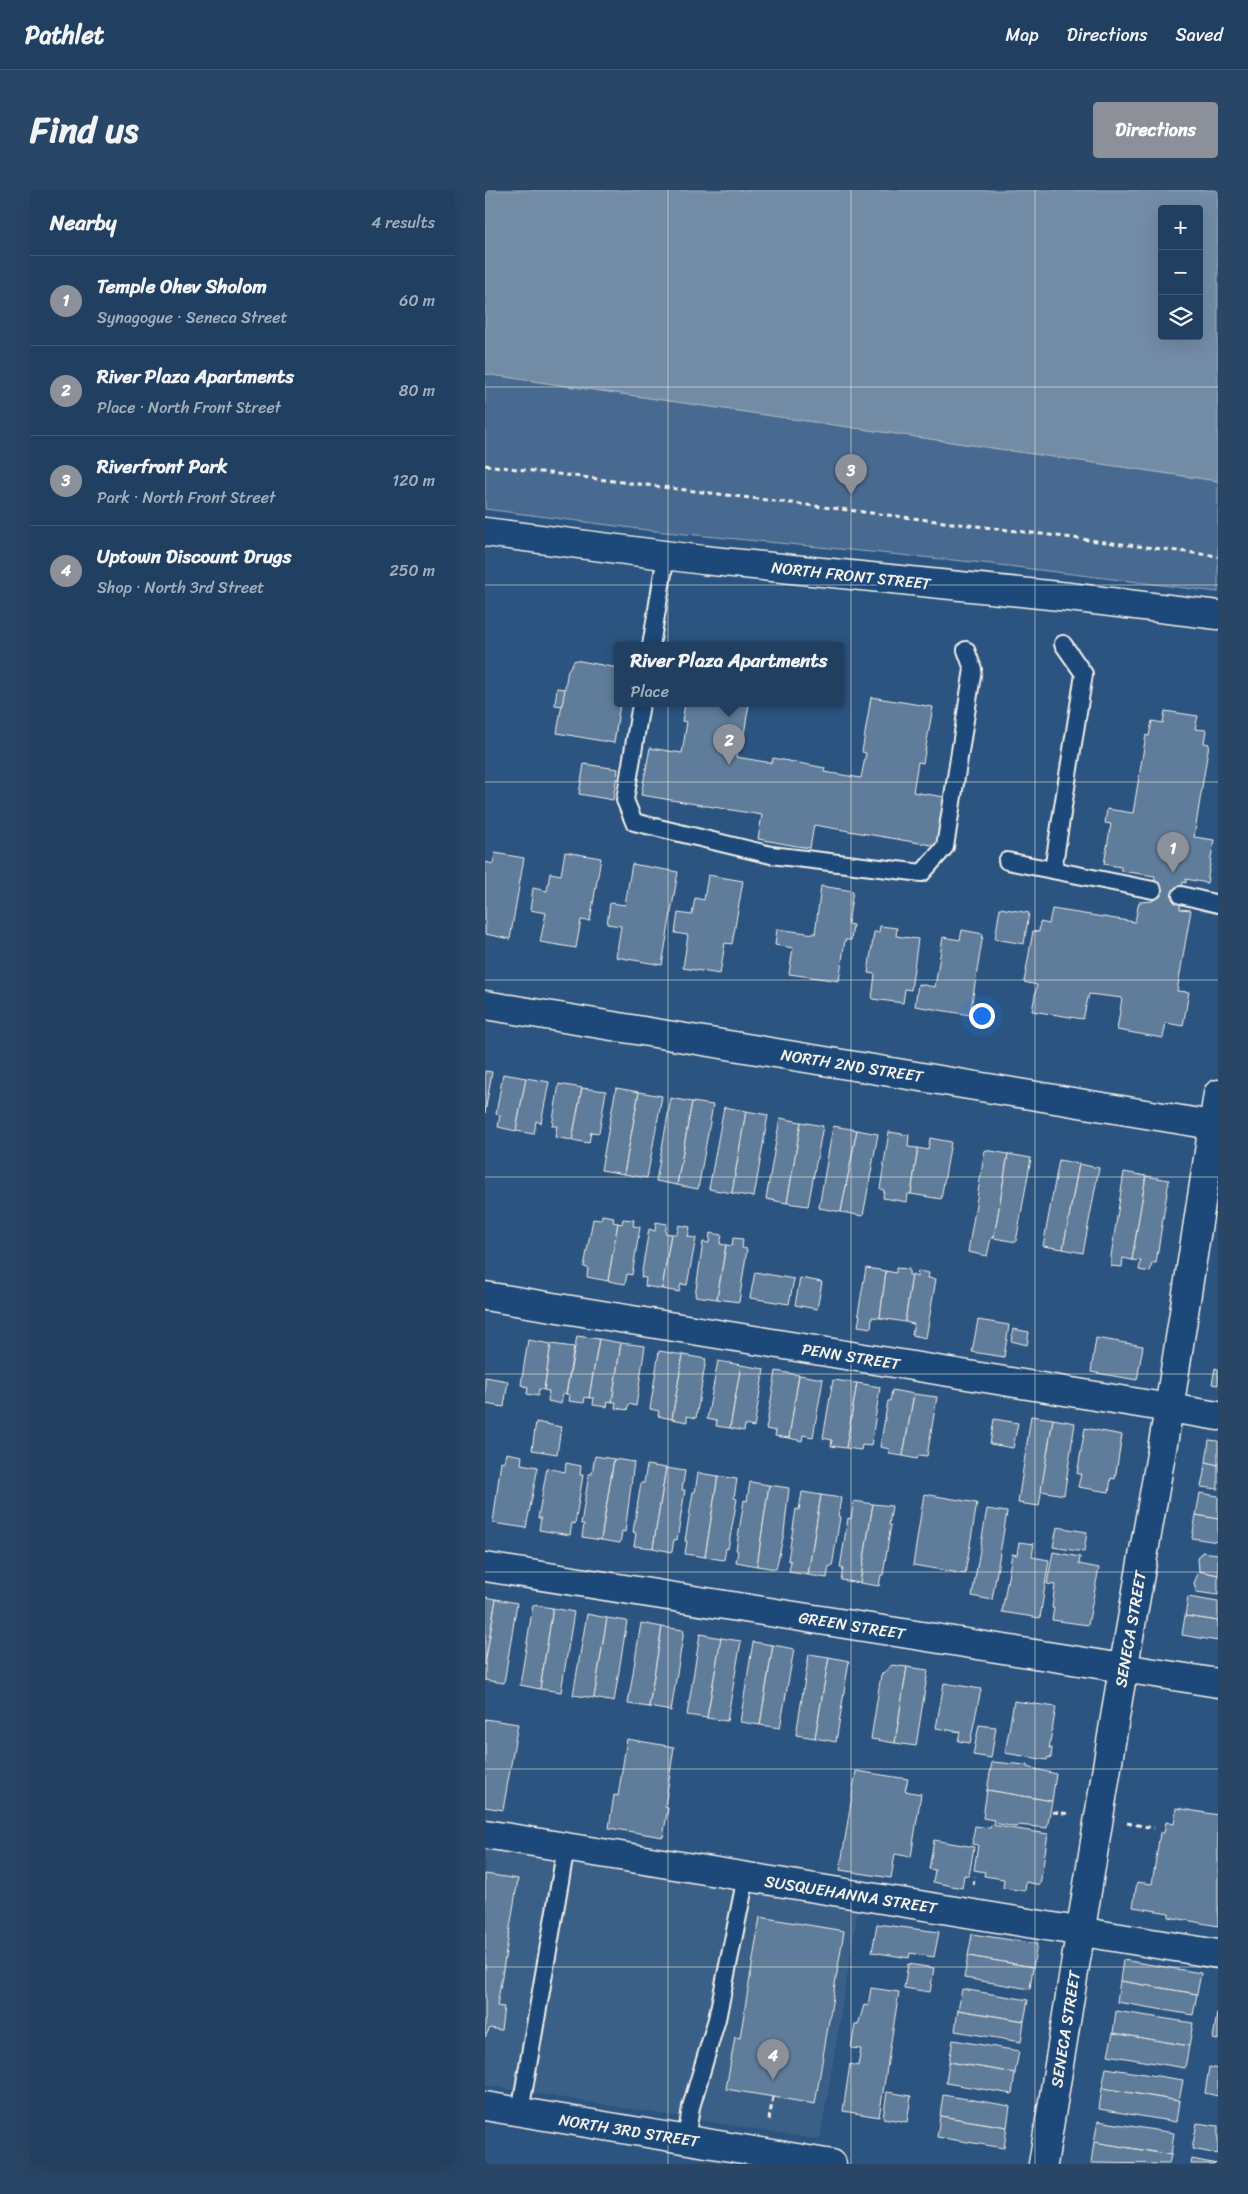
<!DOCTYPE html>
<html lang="en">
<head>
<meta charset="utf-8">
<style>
  :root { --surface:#213f61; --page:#294667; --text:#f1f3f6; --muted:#a2afbd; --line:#3e5876; --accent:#8c9099 }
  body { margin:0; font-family:Sriracha,sans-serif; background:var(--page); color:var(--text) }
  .controls { position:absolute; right:15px; top:15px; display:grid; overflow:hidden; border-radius:5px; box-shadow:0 5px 20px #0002 }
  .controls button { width:45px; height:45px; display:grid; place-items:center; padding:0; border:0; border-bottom:1px solid var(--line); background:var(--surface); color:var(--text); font:25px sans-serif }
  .you { position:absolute; left:496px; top:825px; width:18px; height:18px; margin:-12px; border:4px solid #fff; border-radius:50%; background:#1a73e8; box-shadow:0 0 0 8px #1a73e833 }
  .badge { display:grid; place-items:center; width:32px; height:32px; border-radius:50%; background:var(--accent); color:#fff; font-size:16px; font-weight:700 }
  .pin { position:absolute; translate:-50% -41px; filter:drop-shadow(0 1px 2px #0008) }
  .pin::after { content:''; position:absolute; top:26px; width:18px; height:15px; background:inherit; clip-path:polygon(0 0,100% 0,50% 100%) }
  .popup { position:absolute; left:129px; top:452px; width:230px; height:65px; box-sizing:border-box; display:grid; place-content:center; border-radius:5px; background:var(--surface); filter:drop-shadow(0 1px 4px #0005); font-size:16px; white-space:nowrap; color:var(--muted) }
  .popup b { font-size:19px; color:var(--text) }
  .popup::after { content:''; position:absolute; left:50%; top:100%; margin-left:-10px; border:10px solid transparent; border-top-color:var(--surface) }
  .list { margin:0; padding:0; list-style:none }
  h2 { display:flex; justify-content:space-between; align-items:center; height:65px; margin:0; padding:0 20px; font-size:21px }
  h2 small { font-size:16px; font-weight:400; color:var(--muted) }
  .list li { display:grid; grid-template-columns:32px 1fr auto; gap:15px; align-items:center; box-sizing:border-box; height:90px; padding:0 20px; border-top:1px solid var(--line) }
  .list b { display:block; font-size:19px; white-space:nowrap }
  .list p { margin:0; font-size:16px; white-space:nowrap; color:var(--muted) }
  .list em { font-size:16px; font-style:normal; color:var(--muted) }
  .icon { flex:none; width:28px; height:28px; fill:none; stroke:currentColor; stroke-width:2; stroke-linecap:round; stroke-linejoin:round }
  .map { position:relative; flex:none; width:733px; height:1974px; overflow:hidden; border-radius:5px }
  header { display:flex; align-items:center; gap:30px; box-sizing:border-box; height:70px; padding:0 25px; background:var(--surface); border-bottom:1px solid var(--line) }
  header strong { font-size:24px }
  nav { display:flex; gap:28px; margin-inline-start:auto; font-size:18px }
  .intro { display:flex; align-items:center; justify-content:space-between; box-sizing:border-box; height:120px; padding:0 30px }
  h1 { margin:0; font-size:35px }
  .button { padding:12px 22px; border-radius:5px; background:var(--accent); color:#fff; font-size:18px; font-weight:700 }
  main { display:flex; gap:30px; padding:0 30px }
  aside { flex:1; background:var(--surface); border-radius:5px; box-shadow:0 5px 20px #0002 }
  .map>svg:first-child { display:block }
</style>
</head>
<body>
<header>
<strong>Pathlet</strong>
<nav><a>Map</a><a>Directions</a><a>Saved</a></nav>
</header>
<div class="intro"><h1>Find us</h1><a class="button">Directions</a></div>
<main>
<aside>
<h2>Nearby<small>4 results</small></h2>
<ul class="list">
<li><span class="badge">1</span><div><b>Temple Ohev Sholom</b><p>Synagogue · Seneca Street</p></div><em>60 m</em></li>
<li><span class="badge">2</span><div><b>River Plaza Apartments</b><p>Place · North Front Street</p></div><em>80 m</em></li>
<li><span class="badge">3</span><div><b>Riverfront Park</b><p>Park · North Front Street</p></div><em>120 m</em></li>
<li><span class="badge">4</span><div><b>Uptown Discount Drugs</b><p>Shop · North 3rd Street</p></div><em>250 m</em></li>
</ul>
</aside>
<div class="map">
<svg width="733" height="1974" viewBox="0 0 733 1974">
  <rect width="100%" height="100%" fill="#2c5481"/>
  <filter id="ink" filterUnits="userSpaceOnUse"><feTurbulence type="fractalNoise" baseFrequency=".02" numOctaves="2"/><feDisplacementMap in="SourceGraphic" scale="10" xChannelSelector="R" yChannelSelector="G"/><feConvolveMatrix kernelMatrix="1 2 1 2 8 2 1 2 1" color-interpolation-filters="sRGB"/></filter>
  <g filter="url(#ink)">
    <polygon fill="#3b6088" points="0,1654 373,1720 335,1950 0,1895"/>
    <polygon fill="#496b90" stroke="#9eaebc" points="0,184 733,291 733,402 498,373 170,341 0,319"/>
    <path fill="#738ca6" stroke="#a7b4c0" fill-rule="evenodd" d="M0,0h733v291l-733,-107zM677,19h37v127h-37z"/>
    <g fill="#5e7b9a" stroke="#f4f1e8">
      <polygon points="90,470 133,478 133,514 135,514 129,553 72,543 83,480"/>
      <polygon points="72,498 80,499 77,516 70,515"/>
      <polygon points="386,507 448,517 438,573 433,572 428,602 460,607 452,656 329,635 325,658 312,656 273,649 277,625 156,605 165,558 197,563 202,532 197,531 200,514 264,514 259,544 254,543 251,567 287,573 288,568 340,578 339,582 376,588 381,563 377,562"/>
      <polygon points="680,521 713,526 710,539 721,540 719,553 724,554 709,647 729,650 722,693 701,689 701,693 698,692 696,705 695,719 706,720 692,801 704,802 698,836 681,833 678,848 632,840 637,808 604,804 598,829 547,821 552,795 539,792 548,741 554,742 555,732 564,734 567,719 650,732 654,712 668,711 670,686 636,681 636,677 619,674 626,634 620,633 622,619 648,623 661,545 664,546 667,531 678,533"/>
      <polygon points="99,574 133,579 128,610 94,604"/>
      <polygon points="80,662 116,668 105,731 96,730 91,758 55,752 61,723 45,720 48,698 62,701 65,683 76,685"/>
      <polygon points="10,663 39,668 25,749 0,744 0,672 8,674"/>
      <polygon points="147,674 193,682 177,775 131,767 136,736 122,734 125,713 140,715"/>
      <polygon points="223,685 258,691 247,754 240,753 235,784 198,778 203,745 190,743 193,723 207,725 210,708 219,710"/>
      <polygon points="336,696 368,701 363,734 368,735 366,750 360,750 354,791 304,784 308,758 290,755 292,739 330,744"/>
      <polygon points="515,718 544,723 539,754 510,749"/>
      <polygon points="395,736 412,738 411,746 433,749 426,800 420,799 418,813 387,809 390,784 383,783 389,742 394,742"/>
      <polygon points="477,740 498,744 485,825 430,816 433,794 450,797 458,747 475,750"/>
      <polygon points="0,881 7,882 0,923"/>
      <polygon points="18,884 41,888 31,941 13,937 15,925 11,924"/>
      <polygon points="41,888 64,892 56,933 51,931 49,944 31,941"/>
      <polygon points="74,894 97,898 87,950 70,947 72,936 67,936"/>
      <polygon points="97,898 121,901 114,943 106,942 104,953 87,950"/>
      <polygon points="131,898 154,902 139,984 116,980"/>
      <polygon points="154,902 177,906 162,988 139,984"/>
      <polygon points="186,908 207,912 192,995 171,991"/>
      <polygon points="207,912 228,915 213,999 192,995"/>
      <polygon points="239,917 261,921 247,1003 224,999"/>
      <polygon points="261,921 283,925 269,1007 247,1003"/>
      <polygon points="295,928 316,932 302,1013 281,1009"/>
      <polygon points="316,932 338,936 323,1016 302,1013"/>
      <polygon points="348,936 372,940 356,1022 334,1018"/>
      <polygon points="372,940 393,944 378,1026 356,1022"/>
      <polygon points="404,942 424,945 423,957 433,958 426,1004 423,1004 422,1012 398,1008 399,1000 395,999"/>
      <polygon points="445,948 466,952 456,1009 426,1004 433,958 443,960"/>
      <polygon points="500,960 523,964 509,1048 506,1048 502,1066 483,1062"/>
      <polygon points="523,964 546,968 531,1052 509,1048"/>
      <polygon points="574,970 594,974 578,1059 558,1056"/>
      <polygon points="594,974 614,978 598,1063 578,1059"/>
      <polygon points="639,982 661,986 647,1070 638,1068 637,1077 626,1076 626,1066"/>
      <polygon points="661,986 684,990 671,1073 667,1073 665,1082 654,1080 656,1071 647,1070"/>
      <polygon points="117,1025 129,1027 128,1032 133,1033 123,1091 102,1087 103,1078 99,1077 108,1029 116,1030"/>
      <polygon points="138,1029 149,1030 148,1036 155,1037 147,1085 142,1084 140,1094 123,1091 133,1033 137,1034"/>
      <polygon points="171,1032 182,1034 180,1043 186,1044 177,1099 160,1096 161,1088 156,1087 164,1039 170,1041"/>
      <polygon points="194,1035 205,1037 203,1047 211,1048 202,1095 196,1094 194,1102 177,1099 186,1044 192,1044"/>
      <polygon points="225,1043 237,1045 235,1054 241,1055 232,1109 210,1106 218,1052 224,1053"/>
      <polygon points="248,1048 258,1049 257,1058 262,1059 254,1112 232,1109 241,1055 247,1056"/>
      <polygon points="381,1078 401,1081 395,1128 387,1127 386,1138 373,1136 375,1125 373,1124"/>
      <polygon points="411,1078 424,1079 424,1085 427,1085 420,1132 395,1128 401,1081 411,1083"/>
      <polygon points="433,1081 444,1083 443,1088 451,1089 441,1148 427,1145 429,1134 420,1132 427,1085 432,1087"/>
      <polygon points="270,1082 309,1089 304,1114 265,1108"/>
      <polygon points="315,1088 337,1092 332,1119 310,1115"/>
      <polygon points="493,1130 524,1135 519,1167 487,1162"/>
      <polygon points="528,1139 544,1142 542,1155 526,1151"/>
      <polygon points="92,1146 114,1149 104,1208 100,1207 99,1213 84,1211 85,1205 81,1204"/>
      <polygon points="611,1148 658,1156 652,1190 606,1182"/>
      <polygon points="114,1149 136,1153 127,1212 123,1211 122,1217 108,1215 109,1208 104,1208"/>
      <polygon points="43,1150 66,1154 59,1200 54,1199 53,1206 42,1204 43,1197 36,1195"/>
      <polygon points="136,1153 160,1156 151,1216 144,1214 142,1220 130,1218 131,1212 127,1212"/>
      <polygon points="66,1154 89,1157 81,1204 78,1203 76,1214 63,1211 64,1201 59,1200"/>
      <polygon points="174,1161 198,1165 187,1229 173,1226 174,1221 165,1219"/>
      <polygon points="198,1165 221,1169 211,1228 202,1226 202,1232 187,1229"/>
      <polygon points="233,1171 256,1175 245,1238 231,1236 232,1231 222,1229"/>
      <polygon points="256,1175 279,1179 269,1237 260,1235 259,1241 245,1238"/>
      <polygon points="730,1178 733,1179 733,1195 727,1194"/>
      <polygon points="291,1181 314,1185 304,1248 290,1246 291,1241 281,1239"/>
      <polygon points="314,1185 338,1189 328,1247 318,1245 317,1251 304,1248"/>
      <polygon points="0,1187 23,1191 19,1217 0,1214"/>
      <polygon points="348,1190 372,1193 361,1258 346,1256 347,1250 338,1248"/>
      <polygon points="372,1193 395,1197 386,1256 377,1255 376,1260 361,1258"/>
      <polygon points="407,1200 429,1204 418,1266 404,1264 405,1259 395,1257 403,1211 405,1211"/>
      <polygon points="429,1204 452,1207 442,1266 434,1265 432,1269 418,1266"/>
      <polygon points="546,1226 568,1229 554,1316 533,1313"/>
      <polygon points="509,1229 533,1233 528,1258 505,1254"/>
      <polygon points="568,1229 590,1233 579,1305 556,1301"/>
      <polygon points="51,1232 76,1237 72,1264 47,1260"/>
      <polygon points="600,1238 637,1245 630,1289 626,1288 624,1302 593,1297 596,1284 592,1284"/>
      <polygon points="724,1250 733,1251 733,1275 721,1272"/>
      <polygon points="21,1263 37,1266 36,1274 53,1277 41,1338 8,1333 16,1271 19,1272"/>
      <polygon points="110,1266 129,1269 116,1350 97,1347 99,1334 96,1334 104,1284 107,1284"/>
      <polygon points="129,1269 149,1272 140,1342 137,1341 135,1353 116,1350"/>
      <polygon points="721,1272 733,1275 733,1299 716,1297"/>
      <polygon points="81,1273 96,1276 95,1285 98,1285 90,1334 87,1333 85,1345 54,1340 56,1328 53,1328 62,1278 80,1282"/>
      <polygon points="162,1275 181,1278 168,1358 149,1356 151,1343 148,1342 156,1293 159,1293"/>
      <polygon points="181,1278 200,1281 197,1300 200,1300 192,1350 189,1349 187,1362 168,1358"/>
      <polygon points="213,1283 233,1286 220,1367 200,1364 202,1351 200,1351 208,1302 210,1302"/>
      <polygon points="233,1286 252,1289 249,1308 252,1309 243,1359 241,1358 239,1370 220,1367"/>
      <polygon points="265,1292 284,1295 272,1376 251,1372 253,1361 251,1360 259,1310 262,1311"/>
      <polygon points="284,1295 304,1298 299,1343 291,1379 272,1376"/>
      <polygon points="317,1302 336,1305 323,1385 304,1382 306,1371 303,1370 311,1319 314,1320"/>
      <polygon points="715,1303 733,1306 733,1329 711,1325"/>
      <polygon points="439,1304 492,1313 480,1384 428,1375"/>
      <polygon points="336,1305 356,1308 353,1326 355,1327 347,1377 344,1376 342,1388 323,1385"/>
      <polygon points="369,1311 388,1314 375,1393 356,1390 358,1378 355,1378 363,1328 366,1329"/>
      <polygon points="388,1314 407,1316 404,1335 406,1335 398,1385 396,1385 394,1396 375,1393"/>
      <polygon points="502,1319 522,1322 507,1410 487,1406"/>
      <polygon points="711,1325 733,1329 733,1352 707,1348"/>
      <polygon points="572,1337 602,1342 599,1362 568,1357"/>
      <polygon points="534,1352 549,1354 547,1367 564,1370 555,1428 517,1422 527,1364 532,1365"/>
      <polygon points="568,1362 595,1367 594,1374 614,1378 603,1435 567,1430 569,1418 567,1418 570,1395 562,1394"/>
      <polygon points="717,1362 733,1364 733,1385 714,1381 713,1368"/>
      <polygon points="714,1381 733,1385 733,1405 711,1402 709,1393"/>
      <polygon points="0,1407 11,1409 0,1475"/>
      <polygon points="703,1407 733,1412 733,1431 700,1426"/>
      <polygon points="11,1409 32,1413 19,1493 0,1490 0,1475"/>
      <polygon points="48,1415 68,1418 55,1499 35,1495"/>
      <polygon points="68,1418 89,1422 76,1502 55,1499"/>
      <polygon points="102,1424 122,1428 109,1508 88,1505"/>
      <polygon points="700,1426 733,1431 733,1451 697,1445"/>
      <polygon points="122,1428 142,1431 129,1512 109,1508"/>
      <polygon points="156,1433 177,1437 164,1517 143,1514"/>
      <polygon points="177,1437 199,1440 186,1521 164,1517"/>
      <polygon points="215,1444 236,1448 222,1528 202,1525"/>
      <polygon points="236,1448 256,1451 242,1531 222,1528"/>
      <polygon points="268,1452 288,1455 275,1535 255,1532"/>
      <polygon points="288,1455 309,1459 295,1538 275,1535"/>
      <polygon points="324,1464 344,1467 330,1548 311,1545"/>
      <polygon points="344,1467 364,1471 351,1552 330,1548"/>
      <polygon points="407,1475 422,1477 410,1553 386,1549 396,1485"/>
      <polygon points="422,1477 443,1480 431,1556 410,1553"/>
      <polygon points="459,1493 496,1499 485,1553 473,1551 475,1542 451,1538"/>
      <polygon points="529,1511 571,1517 564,1558 567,1558 566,1568 563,1567 562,1570 520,1563"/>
      <polygon points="0,1529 33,1534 18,1620 0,1617"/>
      <polygon points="494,1535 511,1537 506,1568 488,1565"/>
      <polygon points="142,1549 189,1557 180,1617 183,1618 178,1647 124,1638 129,1605 133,1606"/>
      <polygon points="507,1572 542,1575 542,1577 571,1584 567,1611 502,1600"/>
      <polygon points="371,1581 423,1589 420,1601 436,1604 426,1667 410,1664 406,1688 355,1680"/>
      <polygon points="502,1600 567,1611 562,1638 533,1635 532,1637 508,1633 509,1630 498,1628"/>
      <polygon points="691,1618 733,1625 733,1736 684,1727 684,1723 648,1717 652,1692 667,1694 675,1643 679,1643 681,1632 689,1634"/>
      <polygon points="506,1635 563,1644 555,1695 541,1692 540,1701 518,1698 519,1689 499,1686 500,1682 489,1680 493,1655 487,1654 490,1636 505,1638"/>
      <polygon points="449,1650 489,1657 484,1686 479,1685 477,1698 448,1692 450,1680 444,1679"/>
      <polygon points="0,1684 33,1689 12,1816 19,1817 16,1840 5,1838 0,1847"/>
      <polygon points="275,1727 359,1741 330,1914 241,1899 250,1847 255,1848"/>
      <polygon points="392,1734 454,1742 449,1767 425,1763 424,1768 387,1762"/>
      <polygon points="487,1744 552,1754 548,1777 483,1766"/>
      <polygon points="483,1766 548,1777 545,1799 479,1788"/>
      <polygon points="638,1770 716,1783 712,1804 635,1791"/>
      <polygon points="423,1774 449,1778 445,1802 419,1798"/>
      <polygon points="635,1791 712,1804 708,1825 632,1812"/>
      <polygon points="386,1798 414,1802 394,1927 358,1921 365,1874 373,1876 376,1859 366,1858 370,1835 373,1835 379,1815 383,1816"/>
      <polygon points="477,1799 543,1810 539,1831 473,1820"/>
      <polygon points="473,1820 539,1831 536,1852 470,1841"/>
      <polygon points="631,1821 708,1833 704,1856 628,1843"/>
      <polygon points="732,1823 733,1823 733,1850 728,1849"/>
      <polygon points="628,1843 704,1856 700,1878 623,1865"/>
      <polygon points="468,1850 534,1861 530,1883 464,1872"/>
      <polygon points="464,1872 530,1883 527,1904 461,1893"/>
      <polygon points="724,1877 733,1879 733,1906 720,1903"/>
      <polygon points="621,1878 698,1890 694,1911 617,1898"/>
      <polygon points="617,1898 694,1911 691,1932 614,1919"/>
      <polygon points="402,1902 426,1906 422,1932 398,1928"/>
      <polygon points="458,1905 525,1916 522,1937 455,1926"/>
      <polygon points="455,1926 522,1937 519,1958 452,1947"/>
      <polygon points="613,1931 689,1943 686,1965 609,1952"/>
      <polygon points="712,1933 733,1936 733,1964 707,1959"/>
      <polygon points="609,1952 686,1965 684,1974 606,1973"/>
      <polygon points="707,1969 732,1974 706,1974"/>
    </g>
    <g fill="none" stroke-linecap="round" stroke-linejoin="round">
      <g stroke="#f4f1e8" stroke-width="20">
        <g id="service">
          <polyline points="166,456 181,365"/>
          <polyline points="156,514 140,610 149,632 286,665 437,683 460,657 488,479 481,460"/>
          <polyline points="522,671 668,700"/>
          <polyline points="568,680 599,484 578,454"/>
          <polyline points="696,705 733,714"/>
          <polyline points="35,1922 81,1657"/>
          <polyline points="201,1950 206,1917 232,1829 261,1687"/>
        </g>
      </g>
      <g stroke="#f4f1e8" stroke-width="31">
        <g id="minor">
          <polyline points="0,1106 733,1226"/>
          <polyline points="0,1377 733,1493"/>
          <polyline points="0,1644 733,1764"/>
          <polyline points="0,1916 347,1974"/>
          <polyline points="558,1974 633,1509 684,1219 733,904"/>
        </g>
      </g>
      <g stroke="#f4f1e8" stroke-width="31">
        <g id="primary">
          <polyline points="0,342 218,370 584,407 733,425"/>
          <polyline points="0,815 733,936"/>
        </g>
      </g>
      <g stroke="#f4f1e8" stroke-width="3" stroke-dasharray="5 4" stroke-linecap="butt">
        <polyline points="0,275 733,366"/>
        <polyline points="568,1622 586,1624"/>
        <polyline points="642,1633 669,1638"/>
        <polyline points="488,1695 490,1686"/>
        <polyline points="284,1930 288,1907"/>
      </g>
      <use href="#service" stroke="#1f4a7a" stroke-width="16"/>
      <use href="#minor" stroke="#1f4a7a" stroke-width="28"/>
      <use href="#primary" stroke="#1f4a7a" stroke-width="28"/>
    </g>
  </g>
  <path fill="none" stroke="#f4f1e8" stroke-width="1" stroke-opacity="0.55" d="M183,0v1974M366,0v1974M550,0v1974M0,197h733M0,395h733M0,592h733M0,790h733M0,987h733M0,1184h733M0,1382h733M0,1579h733M0,1777h733"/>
  <g text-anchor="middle" stroke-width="4" stroke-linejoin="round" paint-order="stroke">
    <g font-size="16" fill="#f4f1e8" stroke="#1f4a7a">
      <text transform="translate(366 385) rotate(6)" y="6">NORTH FRONT STREET</text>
      <text transform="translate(367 875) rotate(9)" y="6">NORTH 2ND STREET</text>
      <text transform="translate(366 1166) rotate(9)" y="6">PENN STREET</text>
      <text transform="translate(367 1435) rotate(9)" y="6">GREEN STREET</text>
      <text transform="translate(645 1439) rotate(-80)" y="6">SENECA STREET</text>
      <text transform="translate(366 1704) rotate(9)" y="6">SUSQUEHANNA STREET</text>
      <text transform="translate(580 1839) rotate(-81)" y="6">SENECA STREET</text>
      <text transform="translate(144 1940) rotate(9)" y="6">NORTH 3RD STREET</text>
    </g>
  </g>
</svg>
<div class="controls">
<button>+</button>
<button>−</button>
<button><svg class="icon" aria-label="layers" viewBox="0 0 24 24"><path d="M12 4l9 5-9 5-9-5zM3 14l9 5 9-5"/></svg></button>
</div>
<div class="you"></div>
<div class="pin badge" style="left:688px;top:683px">1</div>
<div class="pin badge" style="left:244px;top:575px">2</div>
<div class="popup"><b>River Plaza Apartments</b>Place</div>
<div class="pin badge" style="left:366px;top:305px">3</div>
<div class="pin badge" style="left:288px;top:1890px">4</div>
</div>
</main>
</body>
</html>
